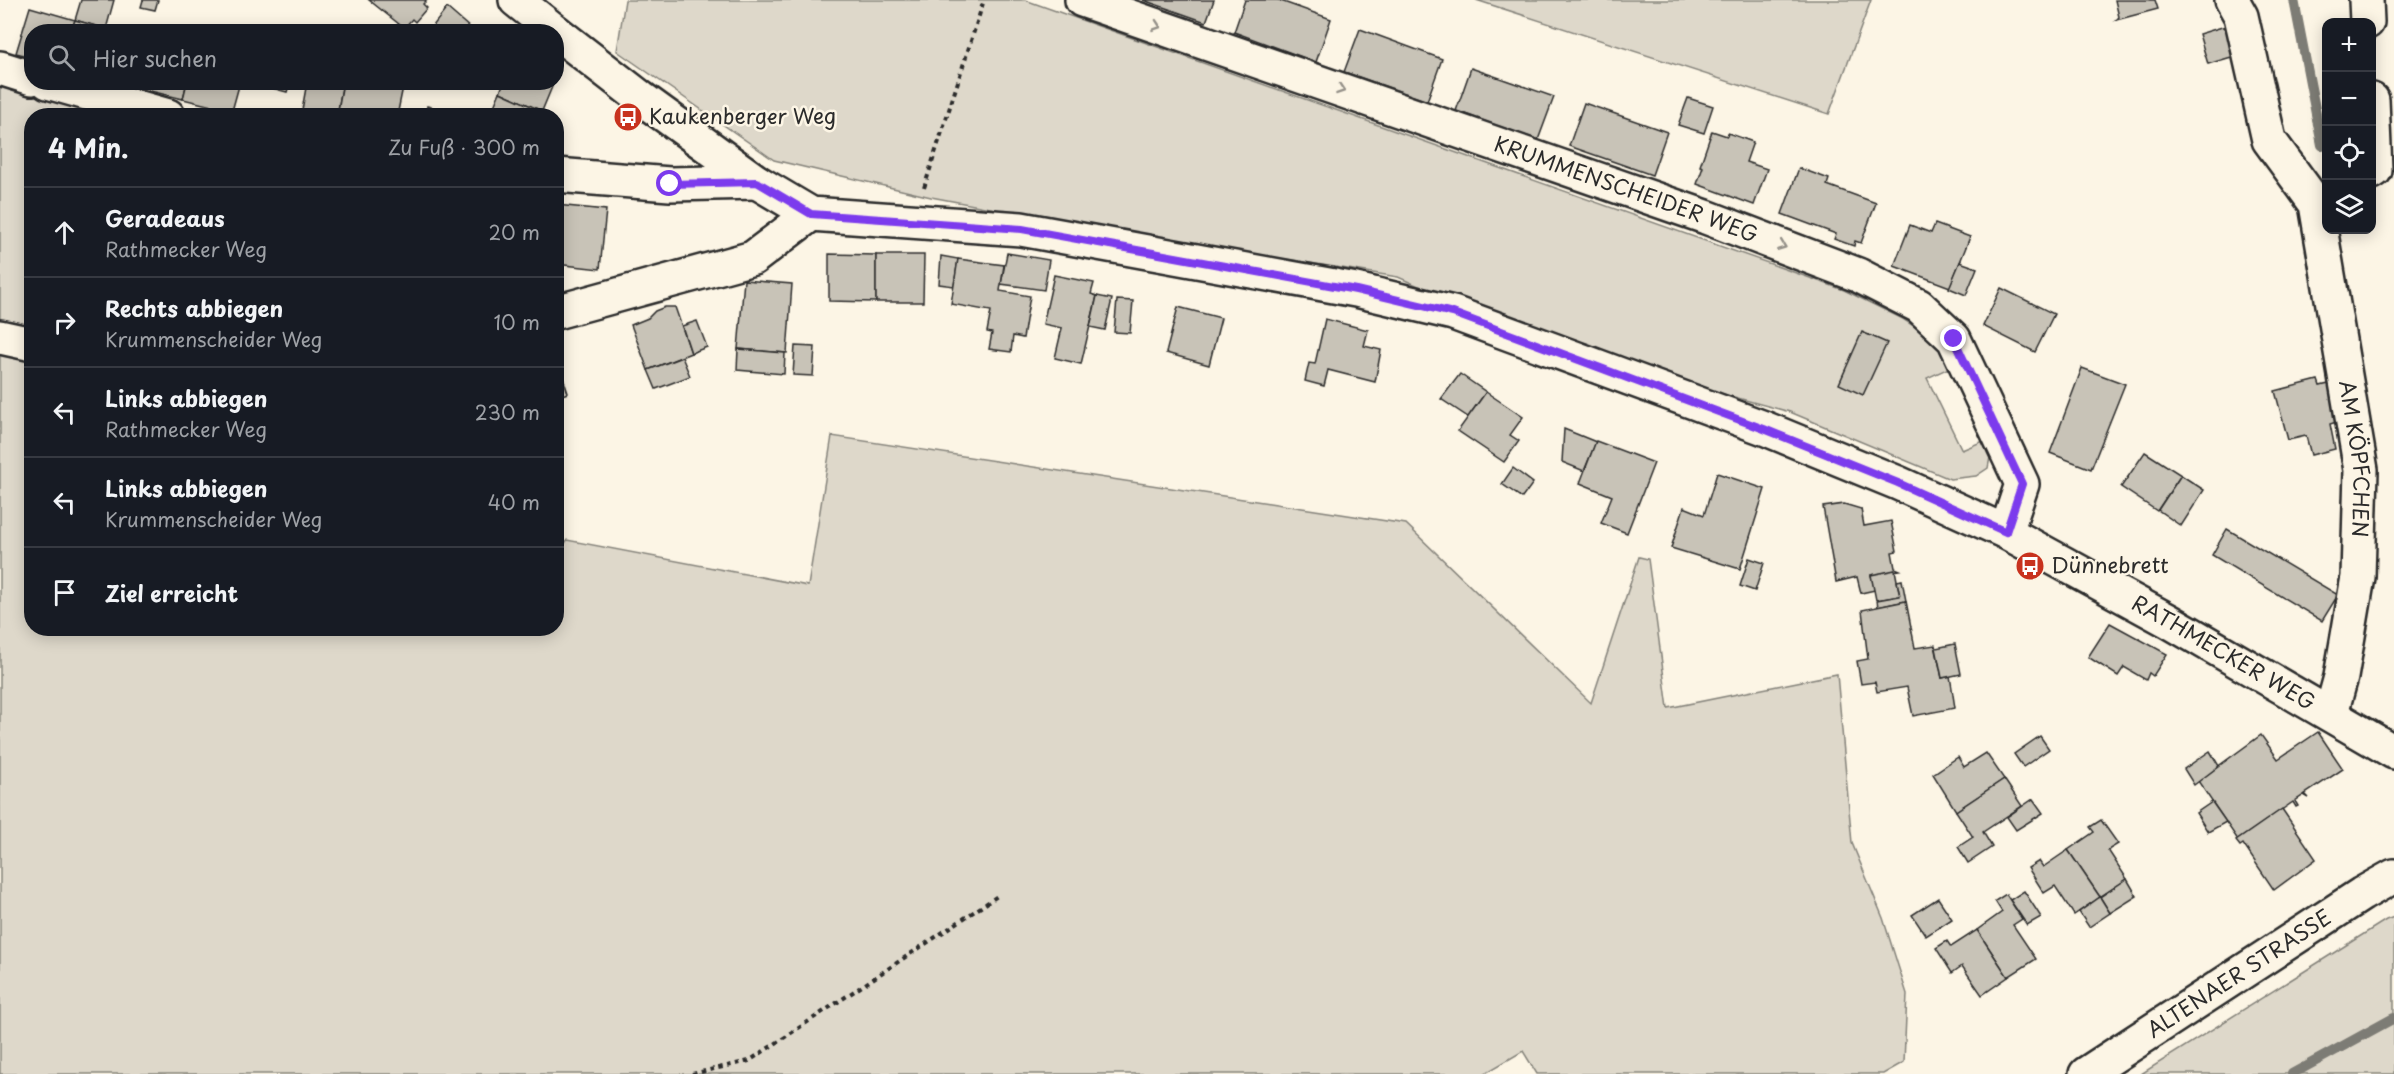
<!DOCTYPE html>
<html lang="de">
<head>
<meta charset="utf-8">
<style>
  :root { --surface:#171b24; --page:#20242c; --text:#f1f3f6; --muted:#9ea1a6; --line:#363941 }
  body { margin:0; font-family:"Playpen Sans",sans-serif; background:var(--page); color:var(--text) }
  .controls { position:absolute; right:18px; top:18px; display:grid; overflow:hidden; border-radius:12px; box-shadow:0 3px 15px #0003 }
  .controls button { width:54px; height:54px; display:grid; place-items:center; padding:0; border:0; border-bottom:2px solid var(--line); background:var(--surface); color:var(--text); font:30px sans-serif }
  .stop { position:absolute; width:18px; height:18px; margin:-14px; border:4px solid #7c3aed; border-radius:50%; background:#fff }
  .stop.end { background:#7c3aed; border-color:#fff; box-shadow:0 2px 6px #0008 }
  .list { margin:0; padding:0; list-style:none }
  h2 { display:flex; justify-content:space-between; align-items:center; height:78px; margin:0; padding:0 24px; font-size:26px }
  h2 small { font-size:20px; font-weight:400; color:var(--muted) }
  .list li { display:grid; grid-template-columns:39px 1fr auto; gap:18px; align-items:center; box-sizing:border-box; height:90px; padding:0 24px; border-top:2px solid var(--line) }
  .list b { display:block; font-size:22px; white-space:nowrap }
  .list p { margin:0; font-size:20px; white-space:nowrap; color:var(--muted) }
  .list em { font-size:20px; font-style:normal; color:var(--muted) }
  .icon { flex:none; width:33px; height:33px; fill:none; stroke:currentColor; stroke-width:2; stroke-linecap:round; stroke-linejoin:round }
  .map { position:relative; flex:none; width:2394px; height:1074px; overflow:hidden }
  .search { position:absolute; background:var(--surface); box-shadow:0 3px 15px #0003; left:24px; top:24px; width:540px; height:66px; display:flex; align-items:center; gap:15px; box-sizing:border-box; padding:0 21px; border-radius:24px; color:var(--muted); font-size:22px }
  .panel { position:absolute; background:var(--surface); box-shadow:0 3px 15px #0003; left:24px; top:108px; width:540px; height:528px; border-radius:24px }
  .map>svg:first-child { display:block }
</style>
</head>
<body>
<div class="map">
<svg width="2394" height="1074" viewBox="0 0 2394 1074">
  <rect width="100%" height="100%" fill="#fcf5e5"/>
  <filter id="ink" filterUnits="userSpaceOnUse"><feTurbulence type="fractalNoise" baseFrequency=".0167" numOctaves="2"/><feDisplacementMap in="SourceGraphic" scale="12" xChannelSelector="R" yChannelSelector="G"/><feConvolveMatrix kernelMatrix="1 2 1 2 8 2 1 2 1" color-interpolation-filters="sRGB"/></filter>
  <g filter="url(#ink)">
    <g fill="#ded8ca" stroke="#84827a" stroke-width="1.5">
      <polygon points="625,0 1025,0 1844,290 1903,319 1935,340 1951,367 1927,378 1962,450 1988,439 1991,452 1988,468 1976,476 1950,479 1790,412 1575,354 1398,277 1134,235 931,197 774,160 617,51"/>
      <polygon points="1476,0 1871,0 1829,114"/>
      <polygon points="0,85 104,115 32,116 31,330 0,324"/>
      <polygon points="0,347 31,353 32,628 556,628 557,557 567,540 808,586 832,436 1406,524 1591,703 1639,557 1648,559 1668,708 1837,674 1852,843 1883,918 1907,994 1904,1062 1883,1074 1537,1074 1523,1051 1484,1074 0,1074"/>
      <polygon points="2394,917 2394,1074 2141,1074 2386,920"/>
    </g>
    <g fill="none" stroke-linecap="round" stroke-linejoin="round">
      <g stroke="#7d7b74" stroke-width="10">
        <polyline points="2294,0 2322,145"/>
        <polyline points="2292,1074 2394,1018"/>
      </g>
    </g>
    <g fill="#c8c3b7" stroke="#2b2b2b" stroke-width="1.5">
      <polygon points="81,0 114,0 106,29 75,20"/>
      <polygon points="143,0 158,0 155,10 141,7"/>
      <polygon points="369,0 427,0 423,4 427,8 415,22 412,19 404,28"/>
      <polygon points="1143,0 1214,0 1206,22"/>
      <polygon points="1245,0 1278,0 1331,19 1316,62 1234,32"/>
      <polygon points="2115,0 2155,0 2158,9 2116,20 2119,17"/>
      <polygon points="30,7 75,20 71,32 32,32 32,57 16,53"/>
      <polygon points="447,8 470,28 466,32 429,31"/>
      <polygon points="75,20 106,29 114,32 71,32"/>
      <polygon points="2229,25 2238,55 2208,64 2199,34"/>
      <polygon points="1360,29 1442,59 1427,101 1344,72"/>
      <polygon points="1471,68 1554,97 1538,140 1456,111"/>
      <polygon points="135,82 187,82 183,99 134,87"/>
      <polygon points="187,82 240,82 232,111 183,99"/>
      <polygon points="274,82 290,82 287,92 272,88"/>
      <polygon points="307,82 343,82 337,116 302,110"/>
      <polygon points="343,82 404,82 397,116 337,116"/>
      <polygon points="504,82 554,82 542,111 500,92"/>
      <polygon points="500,92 542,111 540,116 490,116"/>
      <polygon points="1688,98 1713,106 1704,133 1678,125"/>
      <polygon points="1584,103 1667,132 1652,175 1569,146"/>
      <polygon points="427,106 439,109 437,116 425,116"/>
      <polygon points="448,108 460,113 459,116 445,116"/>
      <polygon points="1712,131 1727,136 1728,133 1753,142 1746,162 1767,169 1754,205 1697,184 1703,167 1700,166"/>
      <polygon points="1799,168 1829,179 1827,185 1876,203 1861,243 1855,241 1854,246 1834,239 1836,234 1782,214"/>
      <polygon points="556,205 606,210 600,269 556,264"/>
      <polygon points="1935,224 1970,237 1950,287 1894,266 1910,225 1931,233"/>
      <polygon points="1007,253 1049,260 1044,290 1001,284"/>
      <polygon points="829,254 876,255 876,302 829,301"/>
      <polygon points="876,255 924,255 923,302 876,302"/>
      <polygon points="941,256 958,259 954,286 939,284"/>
      <polygon points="958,259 1004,265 1000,291 1030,296 1023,338 1013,336 1011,352 989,349 992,333 987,332 991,311 951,304"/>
      <polygon points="1960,262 1977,268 1966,295 1949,288"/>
      <polygon points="1054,275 1094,283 1091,294 1097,296 1081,364 1055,358 1062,328 1043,324"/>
      <polygon points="744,280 792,284 787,353 738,349"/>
      <polygon points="2001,288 2054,314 2035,352 1983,326"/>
      <polygon points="1097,296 1112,299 1105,330 1090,327"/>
      <polygon points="1117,300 1133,301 1130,333 1114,332"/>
      <polygon points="665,307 675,307 691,353 648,370 631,325 648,318 655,311"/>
      <polygon points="1178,307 1221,318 1209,365 1166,353"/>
      <polygon points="1325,319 1368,330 1364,346 1381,350 1375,382 1328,370 1324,386 1305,381 1309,363 1315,364"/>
      <polygon points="697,321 707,347 691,353 682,326"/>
      <polygon points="1862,332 1887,343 1863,395 1839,384"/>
      <polygon points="795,346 815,347 813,376 793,375"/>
      <polygon points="738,349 785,353 784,374 737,370"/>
      <polygon points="556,356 568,393 556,397"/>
      <polygon points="682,357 690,376 656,389 648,370"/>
      <polygon points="2082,368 2125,384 2091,469 2050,453"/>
      <polygon points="1460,374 1486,392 1468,417 1441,399"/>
      <polygon points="2318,380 2320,386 2333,383 2343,420 2330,424 2335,449 2311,455 2306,436 2288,440 2275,391"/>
      <polygon points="1486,392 1523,417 1510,435 1519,441 1504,462 1458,431"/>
      <polygon points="1564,429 1596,442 1584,471 1562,462"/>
      <polygon points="1596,441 1654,463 1627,533 1601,523 1612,496 1580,483"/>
      <polygon points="2145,452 2181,475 2157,511 2121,487"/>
      <polygon points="1513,468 1533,483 1522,498 1502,484"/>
      <polygon points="1717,473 1765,489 1740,569 1671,548 1684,507 1704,515"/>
      <polygon points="2181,475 2204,490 2181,526 2158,510"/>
      <polygon points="1844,504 1861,509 1864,526 1891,521 1897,551 1892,552 1895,568 1900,570 1871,575 1875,590 1861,593 1857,577 1836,582 1823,507"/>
      <polygon points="2227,529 2338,595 2322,621 2212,555"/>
      <polygon points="1749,558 1764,563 1755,591 1740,586"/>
      <polygon points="1895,570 1900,596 1876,600 1871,575"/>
      <polygon points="1902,580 1906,601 1878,607 1877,600 1900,596 1897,581"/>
      <polygon points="1906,601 1915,648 1935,645 1942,678 1950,676 1955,708 1913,716 1907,687 1877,692 1875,682 1861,684 1857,661 1868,659 1862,610"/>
      <polygon points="2110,623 2167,654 2153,676 2149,673 2146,680 2124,667 2118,676 2088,657"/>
      <polygon points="1955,644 1961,674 1942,678 1936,648"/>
      <polygon points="2318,732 2343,769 2305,794 2309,798 2304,795 2295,801 2298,806 2296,807 2293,802 2238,840 2198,781 2261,735 2278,759"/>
      <polygon points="2040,736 2049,749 2023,767 2014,754"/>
      <polygon points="2210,751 2219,766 2194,785 2184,769"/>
      <polygon points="1986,753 2004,779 1956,811 1933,774 1958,757 1964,767"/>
      <polygon points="2004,779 2022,806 1983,832 1992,847 1968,863 1958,847 1973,837 1956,811"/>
      <polygon points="2033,799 2043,813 2016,830 2007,817"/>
      <polygon points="2212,802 2226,822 2208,832 2196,813"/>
      <polygon points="2282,809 2316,859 2274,890 2243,844 2240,846 2236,841"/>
      <polygon points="2101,820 2118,844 2108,850 2127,879 2100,897 2068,850 2094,832 2090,827"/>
      <polygon points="2068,850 2100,897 2074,915 2055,886 2044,893 2028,868 2039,861 2043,867"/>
      <polygon points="2127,879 2137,896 2110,913 2100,897"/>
      <polygon points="2024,891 2041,917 2027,925 2010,900"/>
      <polygon points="2006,894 2022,919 2013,925 2036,959 2008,977 1977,930 2002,912 1995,901"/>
      <polygon points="2100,897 2110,913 2089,927 2079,912"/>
      <polygon points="1938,898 1952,919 1926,936 1912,915"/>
      <polygon points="1977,930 2008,977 1982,995 1962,966 1952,973 1936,948 1947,941 1951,947"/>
    </g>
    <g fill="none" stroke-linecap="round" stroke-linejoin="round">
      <g stroke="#2b2b2b" stroke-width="38">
        <g id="minor">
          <polyline points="516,0 556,32"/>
          <path id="s1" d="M1082,0l624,217 152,58 61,31 35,33 68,145 -16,48"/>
          <path id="s2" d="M2232,0l9,16 28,124 47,64 45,266 -3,107 -17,100 -10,36"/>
          <polyline points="2366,0 2367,22"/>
          <path id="s3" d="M556,32l85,66 116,84 54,32 210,15 335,61 97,23 311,115 134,55 108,49 163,89 225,131"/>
          <polyline points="0,68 32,78"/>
          <polyline points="48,82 168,116"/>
          <polyline points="2372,100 2375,170 2372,172"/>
          <polyline points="556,175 670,184 757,182"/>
          <polyline points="556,312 753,258 811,214"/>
          <polyline points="0,337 32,344"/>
        </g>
      </g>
      <g stroke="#2b2b2b" stroke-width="38">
        <g id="major">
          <path id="s4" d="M2086,1074l276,-180 32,-18"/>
        </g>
      </g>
      <g stroke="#2b2b2b" stroke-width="4" stroke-dasharray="4.5 4.5" stroke-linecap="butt">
        <polyline points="924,188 984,0"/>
        <polyline points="692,1074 749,1061 999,895"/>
      </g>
      <use href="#minor" stroke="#fcf5e5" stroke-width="33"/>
      <use href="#major" stroke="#fcf5e5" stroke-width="33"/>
    </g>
    <defs><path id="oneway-chevron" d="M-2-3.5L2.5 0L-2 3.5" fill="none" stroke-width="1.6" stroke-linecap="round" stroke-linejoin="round" transform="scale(1.5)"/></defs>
    <g stroke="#949088">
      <use href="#oneway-chevron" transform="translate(1157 26) rotate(19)"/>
      <use href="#oneway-chevron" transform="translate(1341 90) rotate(19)"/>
      <use href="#oneway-chevron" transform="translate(1782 246) rotate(21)"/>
    </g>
  </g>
  <g fill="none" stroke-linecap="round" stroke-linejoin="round" filter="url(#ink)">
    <polyline stroke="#7c3aed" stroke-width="8" points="670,184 757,182 811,214 1022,229 1356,290 1453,313 1764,429 1898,483 2006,532 2022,484 1954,339"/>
  </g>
  <defs>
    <g id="bus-disc" transform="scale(1.5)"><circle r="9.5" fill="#c8321e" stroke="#fcf5e5"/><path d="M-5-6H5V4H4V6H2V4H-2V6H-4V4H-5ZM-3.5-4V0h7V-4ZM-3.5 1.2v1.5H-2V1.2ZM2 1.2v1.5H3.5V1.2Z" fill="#fff"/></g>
  </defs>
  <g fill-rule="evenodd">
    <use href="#bus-disc" x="628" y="117"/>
    <use href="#bus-disc" x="2030" y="566"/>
  </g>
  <g text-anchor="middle" stroke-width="5" stroke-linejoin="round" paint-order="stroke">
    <g font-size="21" fill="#2b2b2b" stroke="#fcf5e5" text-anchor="start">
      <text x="649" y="124">Kaukenberger Weg</text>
      <text x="2051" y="573">Dünnebrett</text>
    </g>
    <g font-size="21" fill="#2b2b2b" stroke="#fcf5e5">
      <text dy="7" stroke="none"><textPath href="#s1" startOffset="576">KRUMMENSCHEIDER WEG</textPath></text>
      <text dy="7" stroke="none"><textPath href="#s2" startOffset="483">AM KÖPFCHEN</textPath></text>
      <text dy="7" stroke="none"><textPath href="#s3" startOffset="1808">RATHMECKER WEG</textPath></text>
      <text dy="7" stroke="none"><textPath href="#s4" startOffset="183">ALTENAER STRASSE</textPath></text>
    </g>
  </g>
</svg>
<div class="controls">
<button>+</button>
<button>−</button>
<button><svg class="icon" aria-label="locate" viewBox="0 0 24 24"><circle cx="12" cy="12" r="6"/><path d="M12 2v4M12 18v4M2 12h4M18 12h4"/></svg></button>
<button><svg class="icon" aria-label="layers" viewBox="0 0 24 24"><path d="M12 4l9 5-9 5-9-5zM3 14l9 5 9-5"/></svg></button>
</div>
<div class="stop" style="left:670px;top:184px"></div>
<div class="stop end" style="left:1954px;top:339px"></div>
<div class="search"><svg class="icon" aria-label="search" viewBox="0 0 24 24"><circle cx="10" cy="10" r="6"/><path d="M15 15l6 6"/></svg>Hier suchen</div>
<section class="panel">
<h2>4 Min.<small>Zu Fuß · 300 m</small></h2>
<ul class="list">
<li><svg class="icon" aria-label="ahead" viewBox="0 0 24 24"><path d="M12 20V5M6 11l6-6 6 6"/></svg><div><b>Geradeaus</b><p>Rathmecker Weg</p></div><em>20 m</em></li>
<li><svg class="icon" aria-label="right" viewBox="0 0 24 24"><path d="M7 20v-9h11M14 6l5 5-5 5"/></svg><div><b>Rechts abbiegen</b><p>Krummenscheider Weg</p></div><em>10 m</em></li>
<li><svg class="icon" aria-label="left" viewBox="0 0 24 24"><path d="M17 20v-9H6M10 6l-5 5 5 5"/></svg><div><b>Links abbiegen</b><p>Rathmecker Weg</p></div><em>230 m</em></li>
<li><svg class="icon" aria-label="left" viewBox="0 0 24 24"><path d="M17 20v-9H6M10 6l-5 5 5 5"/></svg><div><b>Links abbiegen</b><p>Krummenscheider Weg</p></div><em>40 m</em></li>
<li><svg class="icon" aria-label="arrive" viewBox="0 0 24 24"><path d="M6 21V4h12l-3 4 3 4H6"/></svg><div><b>Ziel erreicht</b></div></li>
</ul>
</section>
</div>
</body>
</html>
